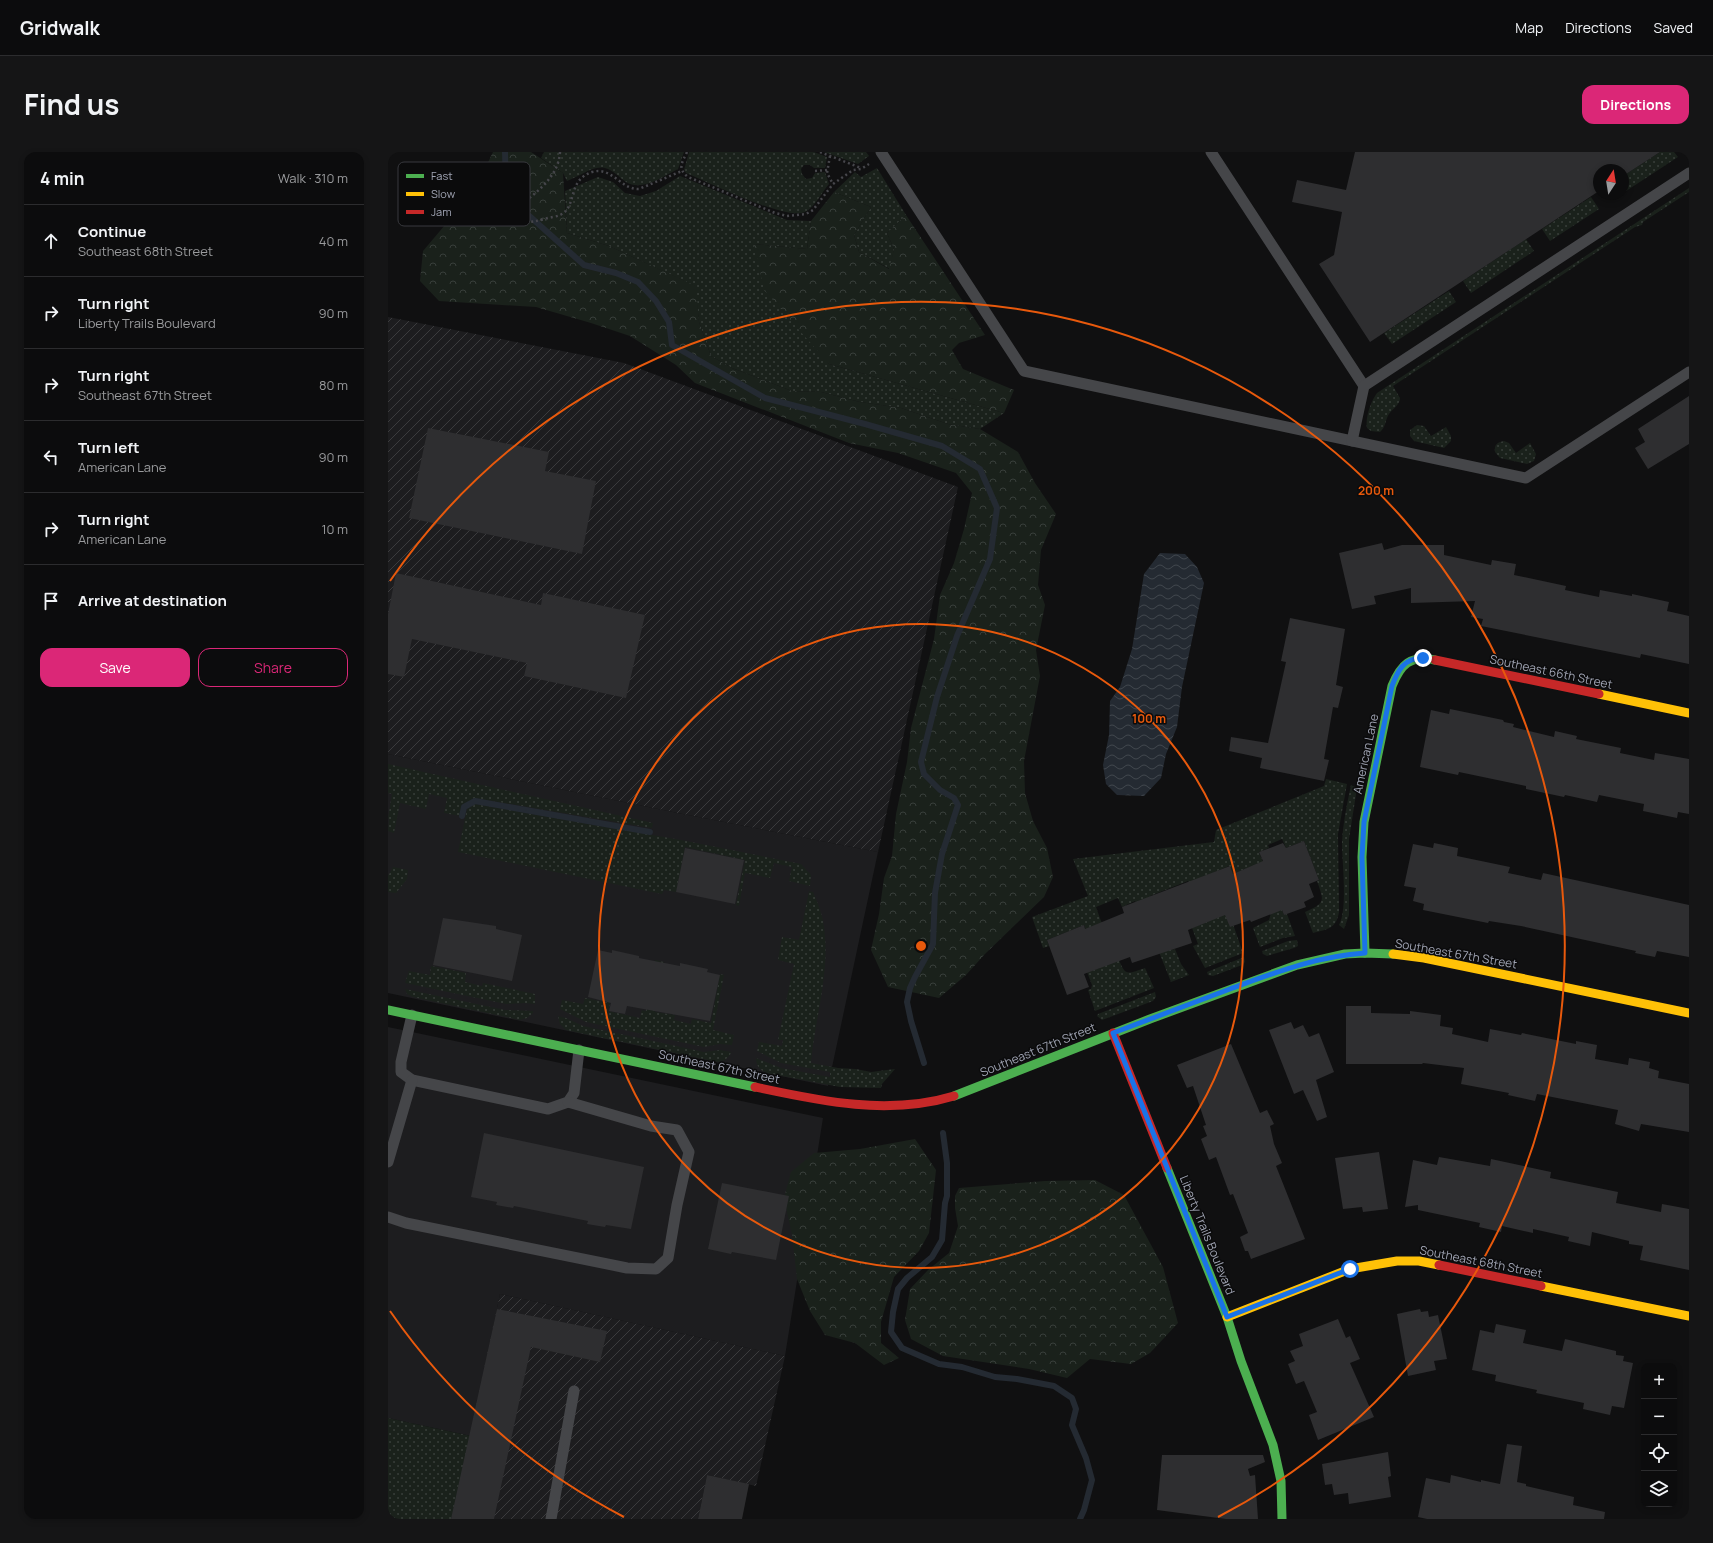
<!DOCTYPE html>
<html lang="en">
<head>
<meta charset="utf-8">
<style>
  :root { --surface:#0c0c0d; --page:#151516; --text:#f1f3f6; --muted:#9a9b9d; --line:#2c2c2e; --accent:#db2777 }
  body { margin:0; font-family:Manrope,sans-serif; background:var(--page); color:var(--text) }
  .controls { position:absolute; right:12px; bottom:12px; display:grid; overflow:hidden; border-radius:8px; box-shadow:0 2px 6px #0003 }
  .controls button { width:36px; height:36px; display:grid; place-items:center; padding:0; border:0; border-bottom:1px solid var(--line); background:var(--surface); color:var(--text); font:20px sans-serif }
  .compass { position:absolute; left:1205px; top:12px; width:36px; height:36px; border-radius:50%; background:var(--surface); box-shadow:0 2px 6px #0003; rotate:12deg }
  .stop { position:absolute; width:12px; height:12px; margin:-9px; border:3px solid #1a73e8; border-radius:50%; background:#fff }
  .stop.end { background:#1a73e8; border-color:#fff; box-shadow:0 1px 4px #0008 }
  .list { margin:0; padding:0; list-style:none }
  h2 { display:flex; justify-content:space-between; align-items:center; height:52px; margin:0; padding:0 16px; font-size:17px }
  h2 small { font-size:13px; font-weight:400; color:var(--muted) }
  .list li { display:grid; grid-template-columns:26px 1fr auto; gap:12px; align-items:center; box-sizing:border-box; height:72px; padding:0 16px; border-top:1px solid var(--line) }
  .list b { display:block; font-size:15px; white-space:nowrap }
  .list p { margin:0; font-size:13px; white-space:nowrap; color:var(--muted) }
  .list em { font-size:13px; font-style:normal; color:var(--muted) }
  .actions { display:flex; gap:8px; padding:12px 16px }
  .actions a { flex:1; padding:9px 0; border:1px solid var(--accent); border-radius:12px; text-align:center; font-size:14px; color:var(--accent) }
  .actions .main { background:var(--accent); color:#fff }
  .icon { flex:none; width:22px; height:22px; fill:none; stroke:currentColor; stroke-width:2; stroke-linecap:round; stroke-linejoin:round }
  .map { position:relative; flex:none; width:1301px; height:1367px; overflow:hidden; border-radius:12px }
  header { display:flex; align-items:center; gap:24px; box-sizing:border-box; height:56px; padding:0 20px; background:var(--surface); border-bottom:1px solid var(--line) }
  header strong { font-size:19px }
  nav { display:flex; gap:22px; margin-inline-start:auto; font-size:14px }
  .intro { display:flex; align-items:center; justify-content:space-between; box-sizing:border-box; height:96px; padding:0 24px }
  h1 { margin:0; font-size:28px }
  .button { padding:10px 18px; border-radius:12px; background:var(--accent); color:#fff; font-size:14px; font-weight:700 }
  main { display:flex; gap:24px; padding:0 24px }
  aside { flex:1; background:var(--surface); border-radius:12px; box-shadow:0 2px 6px #0003 }
  .map>svg:first-child { display:block }
</style>
</head>
<body>
<header>
<strong>Gridwalk</strong>
<nav><a>Map</a><a>Directions</a><a>Saved</a></nav>
</header>
<div class="intro"><h1>Find us</h1><a class="button">Directions</a></div>
<main>
<aside>
<h2>4 min<small>Walk · 310 m</small></h2>
<ul class="list">
<li><svg class="icon" aria-label="ahead" viewBox="0 0 24 24"><path d="M12 20V5M6 11l6-6 6 6"/></svg><div><b>Continue</b><p>Southeast 68th Street</p></div><em>40 m</em></li>
<li><svg class="icon" aria-label="right" viewBox="0 0 24 24"><path d="M7 20v-9h11M14 6l5 5-5 5"/></svg><div><b>Turn right</b><p>Liberty Trails Boulevard</p></div><em>90 m</em></li>
<li><svg class="icon" aria-label="right" viewBox="0 0 24 24"><path d="M7 20v-9h11M14 6l5 5-5 5"/></svg><div><b>Turn right</b><p>Southeast 67th Street</p></div><em>80 m</em></li>
<li><svg class="icon" aria-label="left" viewBox="0 0 24 24"><path d="M17 20v-9H6M10 6l-5 5 5 5"/></svg><div><b>Turn left</b><p>American Lane</p></div><em>90 m</em></li>
<li><svg class="icon" aria-label="right" viewBox="0 0 24 24"><path d="M7 20v-9h11M14 6l5 5-5 5"/></svg><div><b>Turn right</b><p>American Lane</p></div><em>10 m</em></li>
<li><svg class="icon" aria-label="arrive" viewBox="0 0 24 24"><path d="M6 21V4h12l-3 4 3 4H6"/></svg><div><b>Arrive at destination</b></div></li>
</ul>
<div class="actions"><a class="main">Save</a><a>Share</a></div>
</aside>
<div class="map">
<svg width="1301" height="1367" viewBox="0 0 1301 1367">
  <defs>
    <pattern id="industrial-furrows" width="10" height="10" patternUnits="userSpaceOnUse"><rect width="10" height="10" fill="#1d1d1f"/><path d="M-1 1l2-2M0 10L10 0M9 11l2-2" fill="none" stroke="#3b3b3d"/></pattern>
    <pattern id="grass-dots" width="8" height="8" patternUnits="userSpaceOnUse"><rect width="8" height="8" fill="#1a211b"/><path d="M2 2h.1M6 6h.1" fill="none" stroke="#383e3a" stroke-width="1.8" stroke-linecap="round"/></pattern>
    <pattern id="forest-crowns" width="20" height="18" patternUnits="userSpaceOnUse"><rect width="20" height="18" fill="#1a211b"/><path d="M2 6a3 3 0 1 1 6 0M12 15a3 3 0 1 1 6 0" fill="none" stroke="#383e3a"/></pattern>
    <pattern id="water-waves" width="16" height="10" patternUnits="userSpaceOnUse"><rect width="16" height="10" fill="#242a32"/><path d="M0 5q4-4 8 0t8 0" fill="none" stroke="#40464d"/></pattern>
  </defs>
  <rect width="100%" height="100%" fill="#101011"/>
  <g fill="#1d1d1f">
    <polygon points="0,602 290,661 490,700 440,934 0,841"/>
    <polygon points="0,875 435,966 397,1204 112,1142 83,1284 0,1266"/>
  </g>
  <g fill="url(#industrial-furrows)">
    <polygon points="0,165 236,211 570,335 490,700 290,661 0,602"/>
    <polygon points="112,1142 397,1204 368,1334 319,1323 310,1367 64,1367"/>
  </g>
  <g fill="url(#grass-dots)">
    <path d="M156,0h140l-6,17c-14,7 -36,23 -52,13 -6,-4 -13,-12 -21,-14 -12,-3 -26,9 -38,13l-4,-8 -22,-15z"/>
    <path d="M301,0h125l13,5 -2,11h-11l-4,-3h-6l-3,4 1,5 4,5 6,-1 3,-5 10,-1 4,12c-7,8 -14,23 -24,28 -19,9 -97,-30 -119,-39l-2,-3z"/>
    <polygon points="436,0 478,0 481,4 470,12"/>
    <polygon points="1272,0 1286,0 1290,5 1235,41 1235,24"/>
    <polygon points="489,16 518,63 499,81 506,97 502,117 471,100 466,83 483,55 446,40 467,20 473,25"/>
    <polygon points="292,24 399,68 423,69 419,97 366,92 441,212 616,261 592,277 560,272 513,256 472,250 433,240 404,239 344,216 323,204 311,170 307,134 221,94 179,81 177,39 210,25 225,30 237,41 252,44 268,39"/>
    <path d="M1301,36v4l-46,30 -1,3 -7,2 -242,159 7,12c0,7 -7,10 -11,16 -4,6 -3,13 -9,18l-9,-1 -4,-3c-2,-10 4,-27 10,-35z"/>
    <polygon points="1203,45 1211,57 1162,89 1154,77"/>
    <polygon points="1138,87 1146,99 1083,141 1075,129"/>
    <polygon points="1061,139 1068,150 1004,192 996,181"/>
    <polygon points="1029,273 1036,274 1043,284 1058,275 1063,284 1063,289 1056,296 1026,289 1022,284 1022,278"/>
    <path d="M1116,289l5,2 7,10 14,-10 6,11 -2,7 -7,3 -27,-6 -5,-6c-1,-7 2,-10 9,-11z"/>
    <polygon points="0,612 265,671 264,676 87,646 74,653 72,664 56,661 59,646 41,642 38,657 12,651 6,681 0,679 1,667 0,666 4,642 0,641"/>
    <path d="M938,627l21,5 -9,50 1,78c-3,17 -11,17 -26,21l-8,-21c21,-9 19,-11 12,-31l2,-1 -15,-39 -18,7 -4,-9 -14,6 1,3 -10,4 25,63 3,-1 8,22 -12,2 -23,9 -7,-19 16,-8 2,-7 -16,-48 -22,9 -4,-8 -14,6 28,81 -38,15 -12,-22 5,-2 -6,-16 12,-5 -16,-42 -38,15 21,54 4,-1 6,15 8,11 -18,7 -12,-30 -24,-51 -13,6 -4,-9 -22,9 18,51 4,-1c7,20 9,17 27,11l9,20 -59,23 -7,-21 3,-1 1,-4 -5,-13 13,-4 -16,-43 -37,15 2,6 -6,2 -11,-31 56,-21 -15,-37 141,-17 2,-12 108,-44z"/>
    <path d="M963,633l6,3 -8,51v76l-5,14 -5,-4c9,-15 3,-63 3,-82 1,-20 5,-39 9,-58z"/>
    <polygon points="87,652 293,688 413,712 423,723 422,734 401,729 404,715 386,711 382,726 357,721 351,754 348,753 357,708 297,695 288,740 276,738 274,742 70,700 79,657"/>
    <polygon points="5,715 20,718 19,727 8,741 0,740 0,724"/>
    <path d="M421,739l4,1c4,9 8,19 10,29 9,47 -8,95 -12,142l27,5 18,1 15,3 24,-3 -13,15 -1,4 -41,-1 -73,-14c-7,-3 -11,-7 -11,-15l25,10 49,9v-5l-49,-9 -24,-12 2,-9 23,4 1,-6h-5l16,-76 -16,-4 4,-23 17,3z"/>
    <polygon points="909,788 910,794 906,796 879,804 875,802 874,799 900,789"/>
    <polygon points="856,805 857,810 854,813 825,824 820,823 819,820"/>
    <polygon points="267,808 276,810 267,860 287,863 286,868 303,872 304,867 323,871 332,822 336,823 325,878 346,883 344,893 332,892 316,895 198,870 172,857 174,848 195,852 197,846 222,851 220,859 252,866 254,858 258,859"/>
    <polygon points="43,814 78,821 77,830 94,834 95,831 147,842 147,852 137,851 118,852 17,831 21,819 42,823"/>
    <polygon points="17,837 117,858 145,859 145,861 139,866 132,868 25,845 19,842"/>
    <polygon points="767,840 768,845 765,849 714,868 709,864 710,862"/>
    <polygon points="170,864 178,866 195,874 316,900 332,898 343,900 342,903 337,908 330,910 178,878 172,872"/>
    <polygon points="0,1266 83,1284 64,1367 0,1367"/>
  </g>
  <g fill="url(#forest-crowns)">
    <polygon points="105,0 143,0 175,21 179,81 221,94 308,134 311,170 323,204 344,216 404,239 433,240 472,250 513,256 560,272 592,277 630,300 647,331 668,362 653,398 650,433 657,453 648,498 652,524 636,609 637,641 645,669 659,696 665,725 656,745 597,802 578,823 551,846 500,835 483,798 491,762 496,726 504,704 508,662 519,610 523,576 546,487 552,443 566,411 576,377 584,341 568,321 510,301 461,291 307,231 288,213 242,184 203,171 148,155 51,149 32,129 35,99 79,47 93,25"/>
    <polygon points="446,40 483,55 466,83 471,100 501,117 506,97 499,81 518,63 597,183 571,191 564,198 575,217 626,238 616,261 441,212 376,138 366,92 419,97 423,69"/>
    <polygon points="527,987 548,1018 541,1081 531,1099 506,1125 493,1170 493,1191 511,1206 496,1213 467,1191 437,1183 422,1159 409,1127 404,1083 396,1046 403,1020 426,1001 472,997"/>
    <polygon points="707,1028 736,1043 775,1115 790,1171 762,1201 743,1212 702,1207 679,1226 641,1217 555,1204 523,1187 517,1168 522,1137 540,1118 561,1101 570,1074 567,1056 567,1044 571,1036 657,1029"/>
  </g>
  <polygon fill="url(#water-waves)" points="772,401 797,402 809,415 816,431 794,535 789,575 778,602 773,626 756,644 729,643 718,632 715,613 721,583 722,549 732,535 744,497 756,422"/>
  <g fill="none" stroke-linecap="round" stroke-linejoin="round">
    <g stroke="#242a32" stroke-width="6">
      <polyline points="117,0 118,43 196,113 228,121 250,130 268,149 281,170 284,193 377,246 477,272 554,294 592,317 609,356 602,407 569,484 549,545 533,610 536,622 552,638 566,646 570,653 554,702 547,741 545,792 527,825 522,836 519,850 523,869 536,911"/>
      <polyline points="74,664 76,655 87,649 262,680"/>
      <polyline points="555,981 559,1011 559,1044 557,1051 554,1088 544,1105 519,1126 510,1137 505,1160 503,1180 514,1196 551,1212 574,1215 607,1225 629,1227 666,1234 684,1246 688,1257 684,1273 698,1306 704,1328 696,1358 692,1367"/>
    </g>
  </g>
  <g fill="#2e2e30">
    <polygon points="967,0 1272,0 1235,24 1235,18 1211,18 1211,39 982,190 931,112 946,103 954,60 904,50 909,28 958,38"/>
    <polygon points="1301,244 1301,292 1260,317 1247,296 1257,290 1250,277"/>
    <polygon points="40,276 161,300 157,319 208,329 194,402 21,366"/>
    <polygon points="994,391 996,398 1014,393 1056,393 1056,403 1103,413 1104,408 1128,412 1126,423 1178,434 1177,438 1211,445 1212,438 1244,444 1244,442 1281,450 1279,459 1301,464 1301,512 1253,502 1252,506 1093,474 1095,467 1083,465 1087,449 1023,451 1023,436 986,444 988,452 964,457 951,401"/>
    <polygon points="8,421 153,453 155,441 257,463 238,546 136,524 139,511 24,487 16,525 0,522 0,462"/>
    <polygon points="902,466 957,477 948,533 955,535 950,556 945,555 936,607 941,608 936,629 872,616 874,606 841,599 843,585 880,591 898,510 893,509"/>
    <polygon points="1062,557 1115,568 1116,570 1126,572 1125,575 1166,585 1167,579 1189,584 1188,587 1233,596 1232,601 1266,608 1267,601 1301,607 1301,662 1290,660 1289,666 1255,659 1256,652 1211,643 1209,650 1177,643 1176,645 1138,637 1138,634 1071,620 1070,623 1032,615 1043,558 1061,562"/>
    <polygon points="916,689 931,728 921,732 926,745 916,750 918,755 896,763 894,758 863,770 862,768 842,775 837,763 800,778 804,791 744,811 742,805 696,822 701,835 679,843 659,788 696,773 697,777 736,761 734,755 842,714 845,722 875,709 871,700 895,691 898,696"/>
    <polygon points="1046,691 1070,696 1069,704 1122,715 1120,721 1153,728 1155,721 1301,753 1301,805 1269,799 1267,805 1247,801 1248,799 1133,774 1101,769 1100,771 1035,758 1036,752 1025,749 1028,736 1016,734 1025,692 1045,696"/>
    <polygon points="297,696 356,708 347,752 288,740"/>
    <polygon points="55,766 108,774 108,777 134,783 124,829 45,813"/>
    <polygon points="210,798 224,801 224,798 251,804 251,806 292,814 292,811 320,817 319,820 332,823 322,869 239,854 237,862 221,859 223,851 200,845"/>
    <polygon points="958,854 983,854 983,861 1022,862 1022,859 1053,863 1052,874 1065,876 1064,882 1100,890 1102,877 1133,883 1134,881 1188,892 1188,889 1209,893 1207,907 1240,913 1241,906 1262,910 1261,916 1271,919 1270,926 1301,932 1301,980 1253,972 1251,979 1227,972 1230,958 1149,942 1147,949 1120,943 1121,941 1073,932 1076,916 1035,911 1034,912 958,912"/>
    <polygon points="903,870 906,877 915,873 921,885 931,881 946,920 928,928 939,965 929,969 915,938 906,942 881,878"/>
    <polygon points="843,892 872,961 879,958 886,972 882,974 886,992 894,1011 888,1014 917,1087 863,1107 860,1099 857,1099 852,1085 860,1081 845,1042 842,1043 828,1005 821,1008 813,987 819,984 815,974 818,973 805,934 799,936 789,913"/>
    <polygon points="96,981 256,1015 243,1077 218,1073 217,1075 199,1072 200,1069 126,1054 125,1056 108,1053 109,1050 83,1045"/>
    <polygon points="991,1000 1000,1057 975,1060 974,1055 955,1057 947,1006"/>
    <polygon points="1051,1005 1102,1014 1103,1007 1163,1020 1162,1026 1230,1040 1228,1051 1273,1060 1274,1052 1301,1057 1301,1118 1252,1108 1255,1094 1241,1092 1241,1089 1204,1080 1202,1094 1180,1089 1181,1085 1145,1077 1145,1081 1114,1074 1113,1080 1091,1075 1092,1071 1030,1058 1030,1053 1017,1055 1025,1008 1049,1013"/>
    <polygon points="334,1031 401,1044 388,1108 344,1100 343,1102 320,1097"/>
    <polygon points="109,1157 219,1179 212,1210 143,1195 106,1367 63,1367"/>
    <polygon points="1032,1157 1033,1160 1040,1159 1041,1165 1050,1163 1059,1207 1046,1209 1048,1218 1020,1224 1009,1162"/>
    <polygon points="950,1167 958,1186 962,1184 972,1207 962,1211 986,1265 930,1288 921,1263 929,1260 916,1229 908,1232 900,1212 907,1209 902,1199 915,1194 911,1182"/>
    <polygon points="1108,1172 1138,1178 1135,1191 1174,1199 1177,1187 1228,1199 1228,1203 1236,1204 1235,1209 1245,1211 1236,1256 1224,1254 1222,1263 1195,1257 1196,1251 1148,1241 1149,1238 1107,1229 1108,1223 1084,1218 1092,1178 1106,1181"/>
    <polygon points="1119,1292 1134,1294 1129,1330 1138,1332 1138,1334 1186,1345 1185,1353 1217,1360 1216,1367 1039,1367 1030,1365 1038,1326 1062,1331 1063,1323 1093,1330 1093,1328 1112,1332"/>
    <polygon points="1000,1300 1003,1324 1000,1325 1003,1345 961,1352 960,1341 946,1343 944,1332 937,1333 934,1312"/>
    <polygon points="774,1303 875,1303 877,1310 860,1317 862,1324 867,1323 870,1367 838,1367 769,1358"/>
    <polygon points="319,1323 361,1332 354,1367 310,1367"/>
  </g>
  <g fill="none" stroke-linecap="round" stroke-linejoin="round">
    <g stroke="#46464b" stroke-width="2.5" stroke-dasharray="2 3" stroke-linecap="butt">
      <path d="M172,0c-1,19 -14,32 -28,44 -3,3 -8,4 -10,7 -4,5 -3,13 -1,18 9,2 15,0 24,-2 5,-2 11,-2 15,-4 18,-8 6,-34 32,-43 20,-6 29,18 47,17l43,-18"/>
      <path d="M299,0c-5,11 -10,16 1,25l87,36 12,3 19,-2 7,-4 20,-26 20,-14 8,-1 8,-5"/>
      <polyline points="432,0 473,16"/>
      <polyline points="442,4 439,21 445,32"/>
      <polyline points="427,19 439,18"/>
    </g>
    <g stroke="#454649" stroke-width="11">
      <polyline points="493,0 636,219 1138,326 1301,220"/>
      <polyline points="823,0 976,234"/>
      <polyline points="964,289 976,234 1301,21"/>
      <polyline points="24,863 13,910 13,920 24,928 160,957 180,950 186,941 191,898"/>
      <polyline points="0,1010 24,928"/>
      <polyline points="0,1065 18,1071 239,1116 268,1117 280,1106 289,1053 301,1000 289,978 263,974 180,950"/>
      <polyline points="163,1367 186,1239"/>
    </g>
    <g stroke="#4caf50" stroke-width="9">
      <path d="M977,801l-3,-96 2,-35 28,-136c9,-22 18,-31 43,-26"/>
      <polyline points="0,858 367,935"/>
      <polyline points="566,944 762,867 909,813 957,802 977,801 1005,802"/>
      <polyline points="779,1016 839,1165 853,1209 885,1293 893,1329 894,1367"/>
    </g>
    <g stroke="#ffc107" stroke-width="9">
      <polyline points="1211,542 1301,561"/>
      <polyline points="1005,802 1036,806 1301,861"/>
      <polyline points="1153,1134 1301,1164"/>
      <polyline points="839,1165 962,1117 1009,1109 1031,1109 1051,1113"/>
    </g>
    <g stroke="#c62828" stroke-width="9">
      <polyline points="1047,508 1211,542"/>
      <polyline points="725,881 779,1016"/>
      <path d="M367,935c65,14 133,29 199,9"/>
      <polyline points="1051,1113 1153,1134"/>
    </g>
  </g>
  <g fill="none" stroke-linecap="round" stroke-linejoin="round">
    <path stroke="#1a73e8" stroke-width="5" d="M962,1117l-123,48 -114,-284c39,-15 78,-29 117,-44 44,-16 87,-33 135,-36l-3,-96 2,-35 28,-136c6,-16 12,-28 31,-28"/>
  </g>
  <g fill="none" stroke="#e8590c" stroke-width="2">
    <circle cx="533" cy="794" r="322"/>
    <path d="M236 1365A644 644 0 0 1 2 1159M2 429A644 644 0 1 1 830 1365"/>
  </g>
  <g text-anchor="middle" stroke-width="3" stroke-linejoin="round" paint-order="stroke">
    <g font-size="12" fill="#a0a4b3" stroke="#0b0b0c">
      <text transform="translate(1163 520) rotate(12)" y="4">Southeast 66th Street</text>
      <text transform="translate(978 602) rotate(-78)" y="4">American Lane</text>
      <text transform="translate(1068 802) rotate(10)" y="4">Southeast 67th Street</text>
      <text transform="translate(650 898) rotate(-22)" y="4">Southeast 67th Street</text>
      <text transform="translate(331 915) rotate(12)" y="4">Southeast 67th Street</text>
      <text transform="translate(819 1083) rotate(68)" y="4">Liberty Trails Boulevard</text>
      <text transform="translate(1093 1110) rotate(11)" y="4">Southeast 68th Street</text>
    </g>
  </g>
  <rect x="10" y="10" width="132" height="64" rx="6" fill="#0b0b0c" stroke="#38393e" stroke-width="1"/>
  <rect x="18" y="22" width="18" height="4" fill="#4caf50"/>
  <rect x="18" y="40" width="18" height="4" fill="#ffc107"/>
  <rect x="18" y="58" width="18" height="4" fill="#c62828"/>
  <g font-size="11" fill="#a0a4b3">
    <text x="43" y="28">Fast</text>
    <text x="43" y="46">Slow</text>
    <text x="43" y="64">Jam</text>
  </g>
  <circle cx="533" cy="794" r="6" fill="#e8590c" stroke="#0b0b0c" stroke-width="2"/>
  <g font-size="12" text-anchor="middle" font-weight="bold" fill="#e8590c" stroke="#0b0b0c" stroke-width="3" stroke-linejoin="round" paint-order="stroke">
    <text x="988" y="343">200 m</text>
    <text x="761" y="571">100 m</text>
  </g>
</svg>
<div class="controls">
<button>+</button>
<button>−</button>
<button><svg class="icon" aria-label="locate" viewBox="0 0 24 24"><circle cx="12" cy="12" r="6"/><path d="M12 2v4M12 18v4M2 12h4M18 12h4"/></svg></button>
<button><svg class="icon" aria-label="layers" viewBox="0 0 24 24"><path d="M12 4l9 5-9 5-9-5zM3 14l9 5 9-5"/></svg></button>
</div>
<svg class="compass" viewBox="-18 -18 36 36"><path d="M0-13l5 13h-10z" fill="#e53935"/><path d="M0 13l5-13h-10z" fill="#9a9b9d"/></svg>
<div class="stop" style="left:962px;top:1117px"></div>
<div class="stop end" style="left:1035px;top:506px"></div>
</div>
</main>
</body>
</html>
